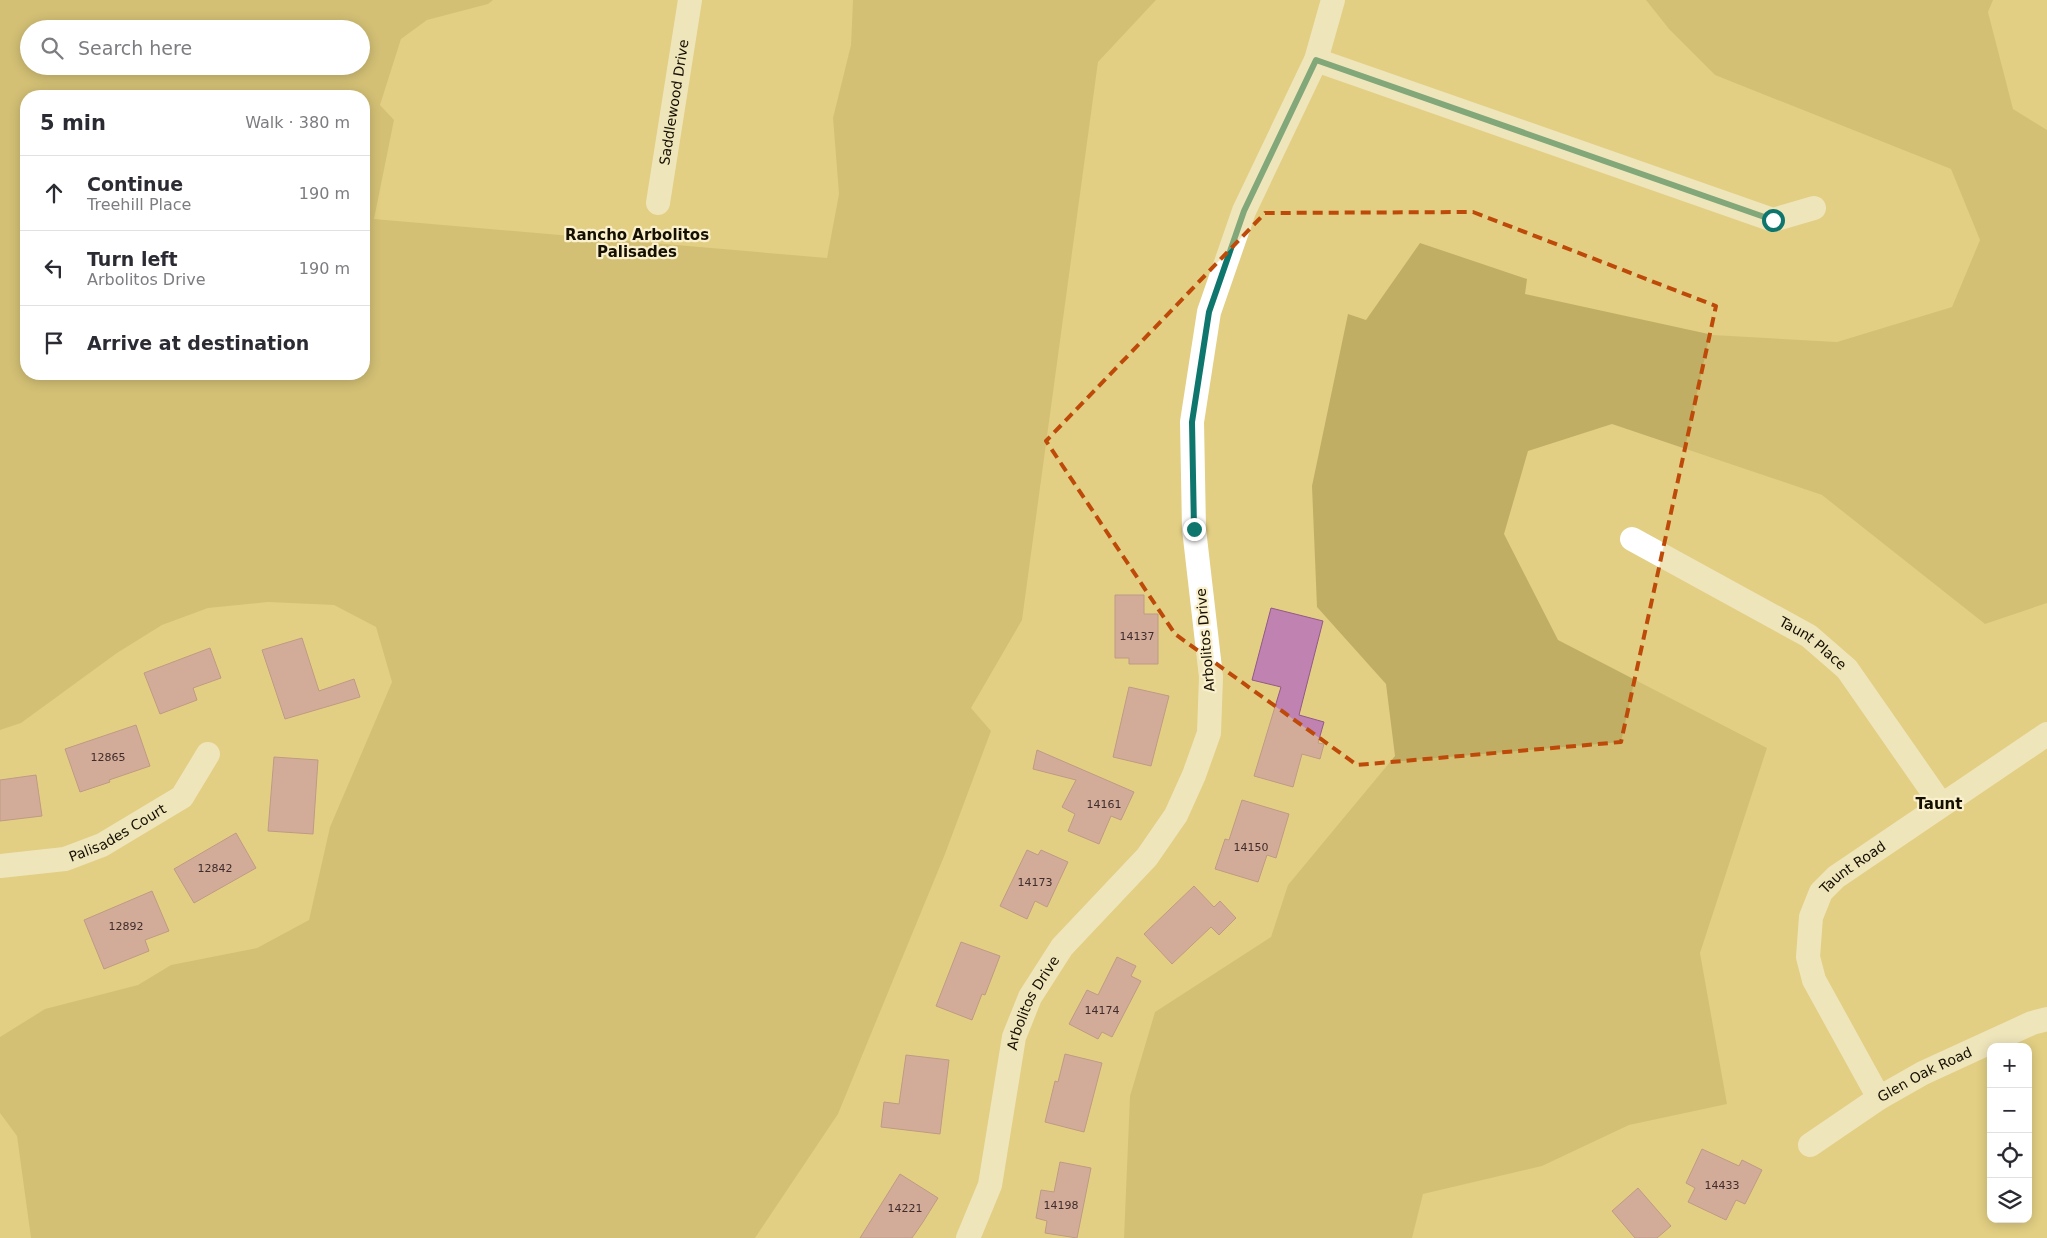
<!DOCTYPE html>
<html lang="en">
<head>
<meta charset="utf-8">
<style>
  :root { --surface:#fff; --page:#f2f2f3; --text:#2b2b33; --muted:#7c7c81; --line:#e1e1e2 }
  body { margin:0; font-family:"DejaVu Sans",sans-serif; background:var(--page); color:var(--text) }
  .controls { position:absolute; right:15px; bottom:15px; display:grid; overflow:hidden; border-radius:10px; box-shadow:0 2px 12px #0003 }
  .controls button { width:45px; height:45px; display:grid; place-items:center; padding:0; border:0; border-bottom:1px solid var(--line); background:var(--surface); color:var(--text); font:25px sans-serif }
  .stop { position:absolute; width:15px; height:15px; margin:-11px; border:4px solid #0f766e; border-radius:50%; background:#fff }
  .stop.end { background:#0f766e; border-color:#fff; box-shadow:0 1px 5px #0008 }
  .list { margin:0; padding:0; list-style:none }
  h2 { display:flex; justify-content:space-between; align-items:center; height:65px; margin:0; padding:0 20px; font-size:21px }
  h2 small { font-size:16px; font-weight:400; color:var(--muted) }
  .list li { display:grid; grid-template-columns:32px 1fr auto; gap:15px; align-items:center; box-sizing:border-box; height:75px; padding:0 20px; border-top:1px solid var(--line) }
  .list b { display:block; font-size:19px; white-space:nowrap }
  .list p { margin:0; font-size:16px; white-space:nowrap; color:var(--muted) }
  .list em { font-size:16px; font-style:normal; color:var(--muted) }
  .icon { flex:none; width:28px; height:28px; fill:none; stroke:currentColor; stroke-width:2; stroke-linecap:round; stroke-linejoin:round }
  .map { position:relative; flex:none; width:2047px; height:1238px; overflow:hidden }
  .search { position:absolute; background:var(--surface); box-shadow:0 2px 12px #0003; left:20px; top:20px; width:350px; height:55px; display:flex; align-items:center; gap:12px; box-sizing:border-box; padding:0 18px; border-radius:28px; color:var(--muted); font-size:19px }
  .panel { position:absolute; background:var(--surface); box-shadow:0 2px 12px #0003; left:20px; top:90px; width:350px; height:290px; border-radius:20px }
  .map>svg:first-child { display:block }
</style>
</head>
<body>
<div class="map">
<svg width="2047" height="1238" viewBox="0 0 2047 1238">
  <rect width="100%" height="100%" fill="#e2cf84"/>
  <g fill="#c1ae65" fill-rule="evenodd">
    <path d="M0,0h493l-5,4 -61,16 -26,19 -21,66 14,15 -20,99 453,39 12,-64 -6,-76 18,-73 2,-45h303l-58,62 -76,558 -51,88 20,23 -46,123 -107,260 -83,124h-724l-14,-102 -17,-23v-76l45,-28 93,-24 33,-20 86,-17 52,-28 21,-93 62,-145 -16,-55 -42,-22 -66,-3 -60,6 -46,17 -45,28 -96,70 -21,7zM29,29h332v37h-332zM26,96h338v278h-338z"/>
    <polygon points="1646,0 1993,0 1988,12 2013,109 2047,130 2047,603 1985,624 1822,495 1612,424 1528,451 1504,534 1558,640 1767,748 1700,953 1727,1104 1629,1125 1542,1166 1423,1194 1412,1238 1124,1238 1130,1096 1155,1012 1271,937 1288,885 1395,756 1386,684 1317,607 1312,486 1348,314 1366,320 1420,243 1527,279 1525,294 1713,335 1837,342 1952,307 1980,240 1951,169 1715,75 1669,29"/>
  </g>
  <g fill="#bf82b1" stroke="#935986">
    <polygon points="1115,595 1144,595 1144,614 1158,614 1158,664 1129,664 1129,658 1115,658"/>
    <polygon points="1271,608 1323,621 1299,715 1324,722 1318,743 1324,744 1320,759 1302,754 1293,787 1254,776 1281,687 1252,680"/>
    <polygon points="302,638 319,691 354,679 360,697 285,719 262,650"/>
    <polygon points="210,648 221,678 193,688 197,700 160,714 144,673"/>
    <polygon points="1129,687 1169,696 1151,766 1113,757"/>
    <polygon points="136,725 150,766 109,780 110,782 80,792 65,749"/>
    <polygon points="1037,750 1134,792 1121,820 1111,816 1099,844 1068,831 1075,814 1062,807 1076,780 1033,769"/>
    <polygon points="274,757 318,760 313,834 268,831"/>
    <polygon points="36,775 42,816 0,821 0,780"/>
    <polygon points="1242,800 1289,814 1276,858 1267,855 1258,882 1215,869 1225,839 1229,840"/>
    <polygon points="236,833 256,868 194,903 174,869"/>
    <polygon points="1027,850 1038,855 1041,850 1068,862 1047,907 1035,901 1027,919 1000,906"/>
    <polygon points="1194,886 1214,907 1220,901 1236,918 1219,935 1211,927 1172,964 1144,934"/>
    <polygon points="152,891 169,931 145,940 149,951 104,969 84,920"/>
    <polygon points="961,942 1000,956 985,995 982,994 972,1020 936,1006"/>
    <polygon points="1117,957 1136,966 1131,976 1141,981 1112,1037 1102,1032 1098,1039 1069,1024 1087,990 1098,995"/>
    <polygon points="1065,1054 1102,1063 1084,1132 1045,1122 1055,1081 1058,1082"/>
    <polygon points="906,1055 949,1060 940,1134 881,1127 884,1102 899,1104"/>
    <polygon points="1702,1149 1739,1166 1742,1160 1762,1170 1745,1204 1736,1200 1726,1220 1688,1202 1695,1188 1686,1183"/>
    <polygon points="1060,1162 1091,1168 1077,1238 1045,1233 1047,1221 1036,1218 1041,1190 1054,1192"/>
    <polygon points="900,1174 938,1198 923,1222 912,1238 860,1238"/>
    <polygon points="1638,1188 1671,1226 1657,1238 1635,1238 1612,1211"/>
  </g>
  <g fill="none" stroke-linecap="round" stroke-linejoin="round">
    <g stroke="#fff" stroke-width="24">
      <polyline points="1316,60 1773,220 1814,208"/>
      <path id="s1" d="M658,203l32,-203"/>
      <path id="s2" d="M1632,539l177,97 38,33 94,135"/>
      <path id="s3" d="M0,866l65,-7 37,-14 80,-48 26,-43"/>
      <path id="s4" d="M1879,1098l-65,-118 -6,-23 3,-40 10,-25 15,-15 211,-143"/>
      <path id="s5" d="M1810,1145l69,-47 44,-25 109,-50 15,-4"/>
      <path id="s6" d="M968,1238l22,-53 24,-148 16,-40 32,-50 85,-90 29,-42 18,-40 15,-42 2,-56 -17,-148 -2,-107 17,-110 35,-101 72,-151 17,-60"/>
    </g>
  </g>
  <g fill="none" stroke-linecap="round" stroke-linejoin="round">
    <polyline stroke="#0f766e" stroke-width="6" points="1194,529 1192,422 1209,312 1244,211 1316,60 1773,220"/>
  </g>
  <path d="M0 0H2047V1238H0ZM1473,212l243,94 -95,436 -264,23 -182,-131 -129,-193 219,-228z" fill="#e2cf84" fill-opacity=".55" fill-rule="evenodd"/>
  <path fill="none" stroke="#be4a0a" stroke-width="4" stroke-dasharray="10 6" stroke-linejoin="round" d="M1473,212l243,94 -95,436 -264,23 -182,-131 -129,-193 219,-228z"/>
  <g text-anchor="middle" stroke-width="4.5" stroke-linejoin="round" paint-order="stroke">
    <g font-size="11" fill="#402c2c">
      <text x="1137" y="640">14137</text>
      <text x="108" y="761">12865</text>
      <text x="1104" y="808">14161</text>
      <text x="1251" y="851">14150</text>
      <text x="215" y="872">12842</text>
      <text x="1035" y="886">14173</text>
      <text x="126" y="930">12892</text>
      <text x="1102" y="1014">14174</text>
      <text x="1722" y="1189">14433</text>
      <text x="1061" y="1209">14198</text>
      <text x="905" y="1212">14221</text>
    </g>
    <g font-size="14" fill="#150f00" stroke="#faf0cc">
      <text dy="5" stroke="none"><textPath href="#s1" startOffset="102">Saddlewood Drive</textPath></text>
      <text transform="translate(1205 640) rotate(-95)" y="5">Arbolitos Drive</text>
      <text dy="5" stroke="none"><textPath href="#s2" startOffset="209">Taunt Place</textPath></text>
      <text dy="5" stroke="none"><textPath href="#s3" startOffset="124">Palisades Court</textPath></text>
      <text dy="5" stroke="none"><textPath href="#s4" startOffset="266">Taunt Road</textPath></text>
      <text dy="5" stroke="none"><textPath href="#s6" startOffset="246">Arbolitos Drive</textPath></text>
      <text dy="5" stroke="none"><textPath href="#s5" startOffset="135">Glen Oak Road</textPath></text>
    </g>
    <g font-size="15" font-weight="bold" fill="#150f00" stroke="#faf0cc">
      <text x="637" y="240">Rancho Arbolitos<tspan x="637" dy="17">Palisades</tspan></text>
      <text x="1939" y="809">Taunt</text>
    </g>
  </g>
</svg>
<div class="controls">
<button>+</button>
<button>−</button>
<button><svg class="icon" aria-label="locate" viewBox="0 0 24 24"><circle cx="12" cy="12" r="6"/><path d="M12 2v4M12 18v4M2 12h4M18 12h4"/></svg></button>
<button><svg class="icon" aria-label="layers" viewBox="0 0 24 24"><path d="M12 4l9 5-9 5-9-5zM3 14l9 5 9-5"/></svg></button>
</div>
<div class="stop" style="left:1773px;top:220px"></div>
<div class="stop end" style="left:1194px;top:529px"></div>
<div class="search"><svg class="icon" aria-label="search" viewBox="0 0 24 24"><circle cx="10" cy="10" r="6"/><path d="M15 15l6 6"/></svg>Search here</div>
<section class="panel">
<h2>5 min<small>Walk · 380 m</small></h2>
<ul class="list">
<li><svg class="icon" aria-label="ahead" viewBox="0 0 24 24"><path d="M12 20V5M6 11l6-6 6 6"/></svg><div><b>Continue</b><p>Treehill Place</p></div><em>190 m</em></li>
<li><svg class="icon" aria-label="left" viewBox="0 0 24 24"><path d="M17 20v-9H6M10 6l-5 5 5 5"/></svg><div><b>Turn left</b><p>Arbolitos Drive</p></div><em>190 m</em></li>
<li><svg class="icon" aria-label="arrive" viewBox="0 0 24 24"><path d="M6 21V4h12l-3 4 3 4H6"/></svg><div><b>Arrive at destination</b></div></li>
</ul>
</section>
</div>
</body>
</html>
